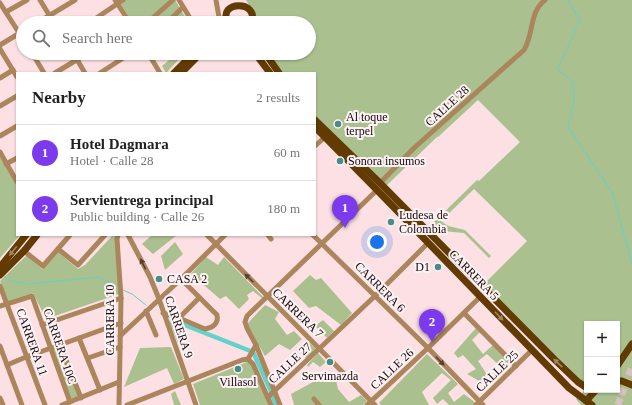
<!DOCTYPE html>
<html lang="en">
<head>
<meta charset="utf-8">
<style>
  :root { --surface:#fff; --page:#f2f2f2; --text:#222; --muted:#767676; --line:#e0e0e0; --accent:#7c3aed }
  body { margin:0; font-family:Georgia,serif; background:var(--page); color:var(--text) }
  .controls { position:absolute; right:12px; bottom:12px; display:grid; overflow:hidden; border-radius:0px; box-shadow:0 1px 3px #0004 }
  .controls button { width:36px; height:36px; display:grid; place-items:center; padding:0; border:0; border-bottom:1px solid var(--line); background:var(--surface); color:var(--text); font:20px sans-serif }
  .you { position:absolute; left:377px; top:242px; width:14px; height:14px; margin:-10px; border:3px solid #fff; border-radius:50%; background:#1a73e8; box-shadow:0 0 0 6px #1a73e833 }
  .badge { display:grid; place-items:center; width:26px; height:26px; border-radius:50%; background:var(--accent); color:#fff; font-size:13px; font-weight:700 }
  .pin { position:absolute; translate:-50% -33px; filter:drop-shadow(0 1px 2px #0008) }
  .pin::after { content:''; position:absolute; top:21px; width:14px; height:12px; background:inherit; clip-path:polygon(0 0,100% 0,50% 100%) }
  .list { margin:0; padding:0; list-style:none }
  h2 { display:flex; justify-content:space-between; align-items:center; height:52px; margin:0; padding:0 16px; font-size:17px }
  h2 small { font-size:13px; font-weight:400; color:var(--muted) }
  .list li { display:grid; grid-template-columns:26px 1fr auto; gap:12px; align-items:center; box-sizing:border-box; height:56px; padding:0 16px; border-top:1px solid var(--line) }
  .list b { display:block; font-size:15px; white-space:nowrap }
  .list p { margin:0; font-size:13px; white-space:nowrap; color:var(--muted) }
  .list em { font-size:13px; font-style:normal; color:var(--muted) }
  .icon { flex:none; width:22px; height:22px; fill:none; stroke:currentColor; stroke-width:2; stroke-linecap:round; stroke-linejoin:round }
  .map { position:relative; flex:none; width:632px; height:405px; overflow:hidden }
  .search { position:absolute; background:var(--surface); box-shadow:0 1px 3px #0004; left:16px; top:16px; width:300px; height:44px; display:flex; align-items:center; gap:10px; box-sizing:border-box; padding:0 14px; border-radius:22px; color:var(--muted); font-size:15px }
  .panel { position:absolute; background:var(--surface); box-shadow:0 1px 3px #0004; left:16px; top:72px; width:300px; height:164px; border-radius:0px }
  .map>svg:first-child { display:block }
</style>
</head>
<body>
<div class="map">
<svg width="632" height="405" viewBox="0 0 632 405">
  <rect width="100%" height="100%" fill="#fce0e4"/>
  <g fill="#aac18f">
    <polygon points="118,0 175,0 189,23 133,23"/>
    <polygon points="246,0 632,0 632,405 581,405 576,399 587,388 587,390 617,390 617,324 587,324 587,387 483,285 527,241 474,189 441,221 448,226 465,230 491,256 489,258 464,233 432,230 429,227 477,180 479,181 520,142 478,100 438,137 437,137 386,186 315,118 315,73 281,73 266,53 309,53 309,23 253,23 253,11"/>
    <polygon points="171,53 185,53 166,73 162,66 174,56"/>
    <polygon points="0,154 17,187 17,235 20,235 0,258"/>
    <polygon points="113,235 116,235 119,294 46,319 33,293 8,301 0,281 27,255 42,269 58,252 78,269 85,265"/>
    <polygon points="152,235 177,235 153,254 142,244"/>
    <polygon points="175,242 183,254 165,270 161,256"/>
    <polygon points="206,257 218,265 224,257 264,298 263,299 253,291 247,295 249,299 239,309 226,296 220,299 191,274"/>
    <polygon points="310,275 316,280 321,278 352,313 341,325 316,306 309,308 293,291"/>
    <polygon points="265,305 279,312 275,319 287,335 294,331 302,339 290,350 279,344 265,356 247,324"/>
    <polygon points="323,320 334,331 327,338 315,326"/>
    <polygon points="169,321 185,327 178,343"/>
    <polygon points="476,328 480,332 472,340 483,354 493,345 510,363 504,370 487,354 478,361 492,382 488,386 467,374 476,369 463,355 458,358 454,353"/>
    <polygon points="310,343 317,350 306,358 300,352"/>
    <polygon points="171,347 184,379 174,384 167,368 124,387 140,348"/>
    <polygon points="57,349 62,357 79,396 70,399 53,350"/>
    <polygon points="318,353 326,362 320,367 313,362 308,367 307,365"/>
    <polygon points="427,354 458,384 448,393 454,402 464,394 476,403 474,405 449,405 443,399 437,404 433,398 451,380 442,373 422,392 429,405 381,405 379,403"/>
    <polygon points="252,360 269,405 200,405 193,384"/>
    <polygon points="336,380 338,389 349,402 361,395 367,401 363,405 294,405 291,394 313,382"/>
    <polygon points="175,391 181,405 174,405 171,394"/>
  </g>
  <g fill="none" stroke-linecap="round" stroke-linejoin="round">
    <g stroke="#62d2ca" stroke-width="1">
      <polyline points="568,0 580,21 557,69 573,82 574,101 568,127 613,194 632,264"/>
      <polyline points="3,275 11,281 29,284 99,277 119,287"/>
      <polyline points="123,290 132,294 146,305"/>
    </g>
    <polyline stroke="#62d2ca" stroke-width="4.5" points="172,320 253,352 270,389 276,405"/>
    <polyline stroke="#d9bfc3" stroke-width="7" stroke-dasharray="7 3.5" stroke-linecap="butt" points="618,405 632,366"/>
    <g stroke="#ab855c" stroke-width="5">
      <polyline points="40,0 54,23"/>
      <polyline points="115,0 130,23"/>
      <polyline points="179,0 193,23"/>
      <polyline points="216,0 220,23"/>
      <polyline points="0,3 23,39"/>
      <polyline points="6,12 27,0"/>
      <polyline points="37,23 75,0"/>
      <polyline points="89,23 123,0"/>
      <polyline points="147,23 173,0"/>
      <polyline points="167,23 183,7"/>
      <polyline points="0,45 23,31"/>
      <polyline points="0,49 17,77"/>
      <polyline points="32,53 44,73"/>
      <polyline points="73,53 85,73"/>
      <polyline points="148,53 160,73"/>
      <polyline points="35,57 42,53"/>
      <polyline points="55,73 88,53"/>
      <polyline points="100,73 131,53"/>
      <polyline points="0,78 13,70"/>
      <polyline points="0,106 17,96"/>
      <polyline points="0,136 17,126"/>
      <polyline points="315,146 325,137"/>
      <polyline points="0,152 17,182"/>
      <polyline points="6,164 17,158"/>
      <path d="M380,183l34,-35 110,-98c10,-16 5,-38 21,-50"/>
      <polyline points="118,235 117,239 121,298 119,405"/>
      <polyline points="128,235 150,277 159,299 196,405"/>
      <polyline points="207,235 375,405"/>
      <polyline points="268,235 271,239"/>
      <polyline points="313,235 428,348 483,405"/>
      <polyline points="58,249 78,265 105,235"/>
      <polyline points="24,251 43,266 70,235"/>
      <polyline points="0,286 45,405"/>
      <polyline points="0,306 32,296 70,402"/>
      <polyline points="146,311 156,335"/>
      <path d="M163,313l16,5 26,11c7,-1 14,-5 12,-14l-36,-36"/>
      <polyline points="464,313 516,366"/>
      <polyline points="179,318 199,298"/>
      <polyline points="42,325 121,298"/>
      <polyline points="120,336 181,279 225,235"/>
      <polyline points="79,338 100,390"/>
      <polyline points="60,345 81,398"/>
      <polyline points="0,346 22,405"/>
      <polyline points="88,358 120,347"/>
      <polyline points="248,359 253,364 271,405"/>
      <polyline points="248,359 256,345"/>
      <polyline points="7,365 26,357 121,323"/>
      <polyline points="268,397 375,296 428,243"/>
      <polyline points="0,398 3,405"/>
      <polyline points="314,399 319,405"/>
      <polyline points="62,405 119,382"/>
      <polyline points="127,405 242,360 248,359"/>
      <polyline points="280,405 256,345 247,328 245,322 247,316 377,190"/>
      <polyline points="367,405 428,348 481,296"/>
      <polyline points="476,405 532,350"/>
    </g>
    <g stroke="#613b02" stroke-width="7">
      <path d="M228,23c-12,-23 33,-23 23,0"/>
      <polyline points="255,53 270,73"/>
      <polyline points="265,53 279,73"/>
      <polyline points="174,73 194,53"/>
      <polyline points="181,73 201,53"/>
      <polyline points="315,120 380,183 554,359 578,382 587,388"/>
      <polyline points="315,127 377,190 569,388 592,405"/>
      <polyline points="0,267 26,235"/>
      <polyline points="0,275 24,251 37,235"/>
      <polyline points="617,366 632,344"/>
      <polyline points="617,381 622,381 632,385"/>
      <polyline points="586,401 596,390"/>
    </g>
  </g>
  <defs><path id="oneway-solid" d="M-6-.8H1V-3.2L6.5 0L1 3.2V.8H-6Z"/></defs>
  <g fill="#9f8563">
    <use href="#oneway-solid" transform="translate(13 251) rotate(129)"/>
    <use href="#oneway-solid" transform="translate(499 316) rotate(46)"/>
    <use href="#oneway-solid" transform="translate(558 363) rotate(-136)"/>
  </g>
  <g fill="#58402f">
    <use href="#oneway-solid" transform="translate(143 264) rotate(-117)"/>
    <use href="#oneway-solid" transform="translate(249 278) rotate(-135)"/>
    <use href="#oneway-solid" transform="translate(440 361) rotate(46)"/>
  </g>
  <g fill="#468d87" stroke="#fdf3f4" stroke-width="1.5">
    <circle cx="338" cy="124" r="4"/>
    <circle cx="340" cy="161" r="4"/>
    <circle cx="391" cy="222" r="4"/>
    <circle cx="438" cy="267" r="4"/>
    <circle cx="159" cy="279" r="4"/>
    <circle cx="330" cy="362" r="4"/>
    <circle cx="238" cy="369" r="4"/>
  </g>
  <g text-anchor="middle" stroke-width="4" stroke-linejoin="round" paint-order="stroke">
    <g font-size="12" fill="#15070a" stroke="#fdf3f4">
      <text transform="translate(447 106) rotate(-42)" y="4">CALLE 28</text>
      <text transform="translate(474 275) rotate(46)" y="4">CARRERA 5</text>
      <text transform="translate(380 287) rotate(45)" y="4">CARRERA 6</text>
      <text transform="translate(298 313) rotate(44)" y="4">CARRERA 7</text>
      <text transform="translate(110 320) rotate(-90)" y="4">CARRERA 10</text>
      <text transform="translate(179 327) rotate(71)" y="4">CARRERA 9</text>
      <text transform="translate(32 342) rotate(70)" y="4">CARRERA 11</text>
      <text transform="translate(60 346) rotate(71)" y="4">CARRERA 10C</text>
      <text transform="translate(290 363) rotate(-43)" y="4">CALLE 27</text>
      <text transform="translate(392 369) rotate(-43)" y="4">CALLE 26</text>
      <text transform="translate(497 371) rotate(-44)" y="4">CALLE 25</text>
    </g>
    <g font-size="12" fill="#15070a" stroke="#fdf3f4" text-anchor="start">
      <text x="346" y="121">Al toque<tspan x="346" dy="14">terpel</tspan></text>
      <text x="348" y="165">Sonora insumos</text>
      <text x="399" y="219">Ludesa de<tspan x="399" dy="14">Colombia</tspan></text>
      <text x="430" y="271" text-anchor="end">D1</text>
      <text x="167" y="283">CASA 2</text>
      <text x="330" y="380" text-anchor="middle">Servimazda</text>
      <text x="238" y="386" text-anchor="middle">Villasol</text>
    </g>
  </g>
</svg>
<div class="controls">
<button>+</button>
<button>−</button>
</div>
<div class="you"></div>
<div class="pin badge" style="left:345px;top:228px">1</div>
<div class="pin badge" style="left:432px;top:342px">2</div>
<div class="search"><svg class="icon" aria-label="search" viewBox="0 0 24 24"><circle cx="10" cy="10" r="6"/><path d="M15 15l6 6"/></svg>Search here</div>
<section class="panel">
<h2>Nearby<small>2 results</small></h2>
<ul class="list">
<li><span class="badge">1</span><div><b>Hotel Dagmara</b><p>Hotel · Calle 28</p></div><em>60 m</em></li>
<li><span class="badge">2</span><div><b>Servientrega principal</b><p>Public building · Calle 26</p></div><em>180 m</em></li>
</ul>
</section>
</div>
</body>
</html>
